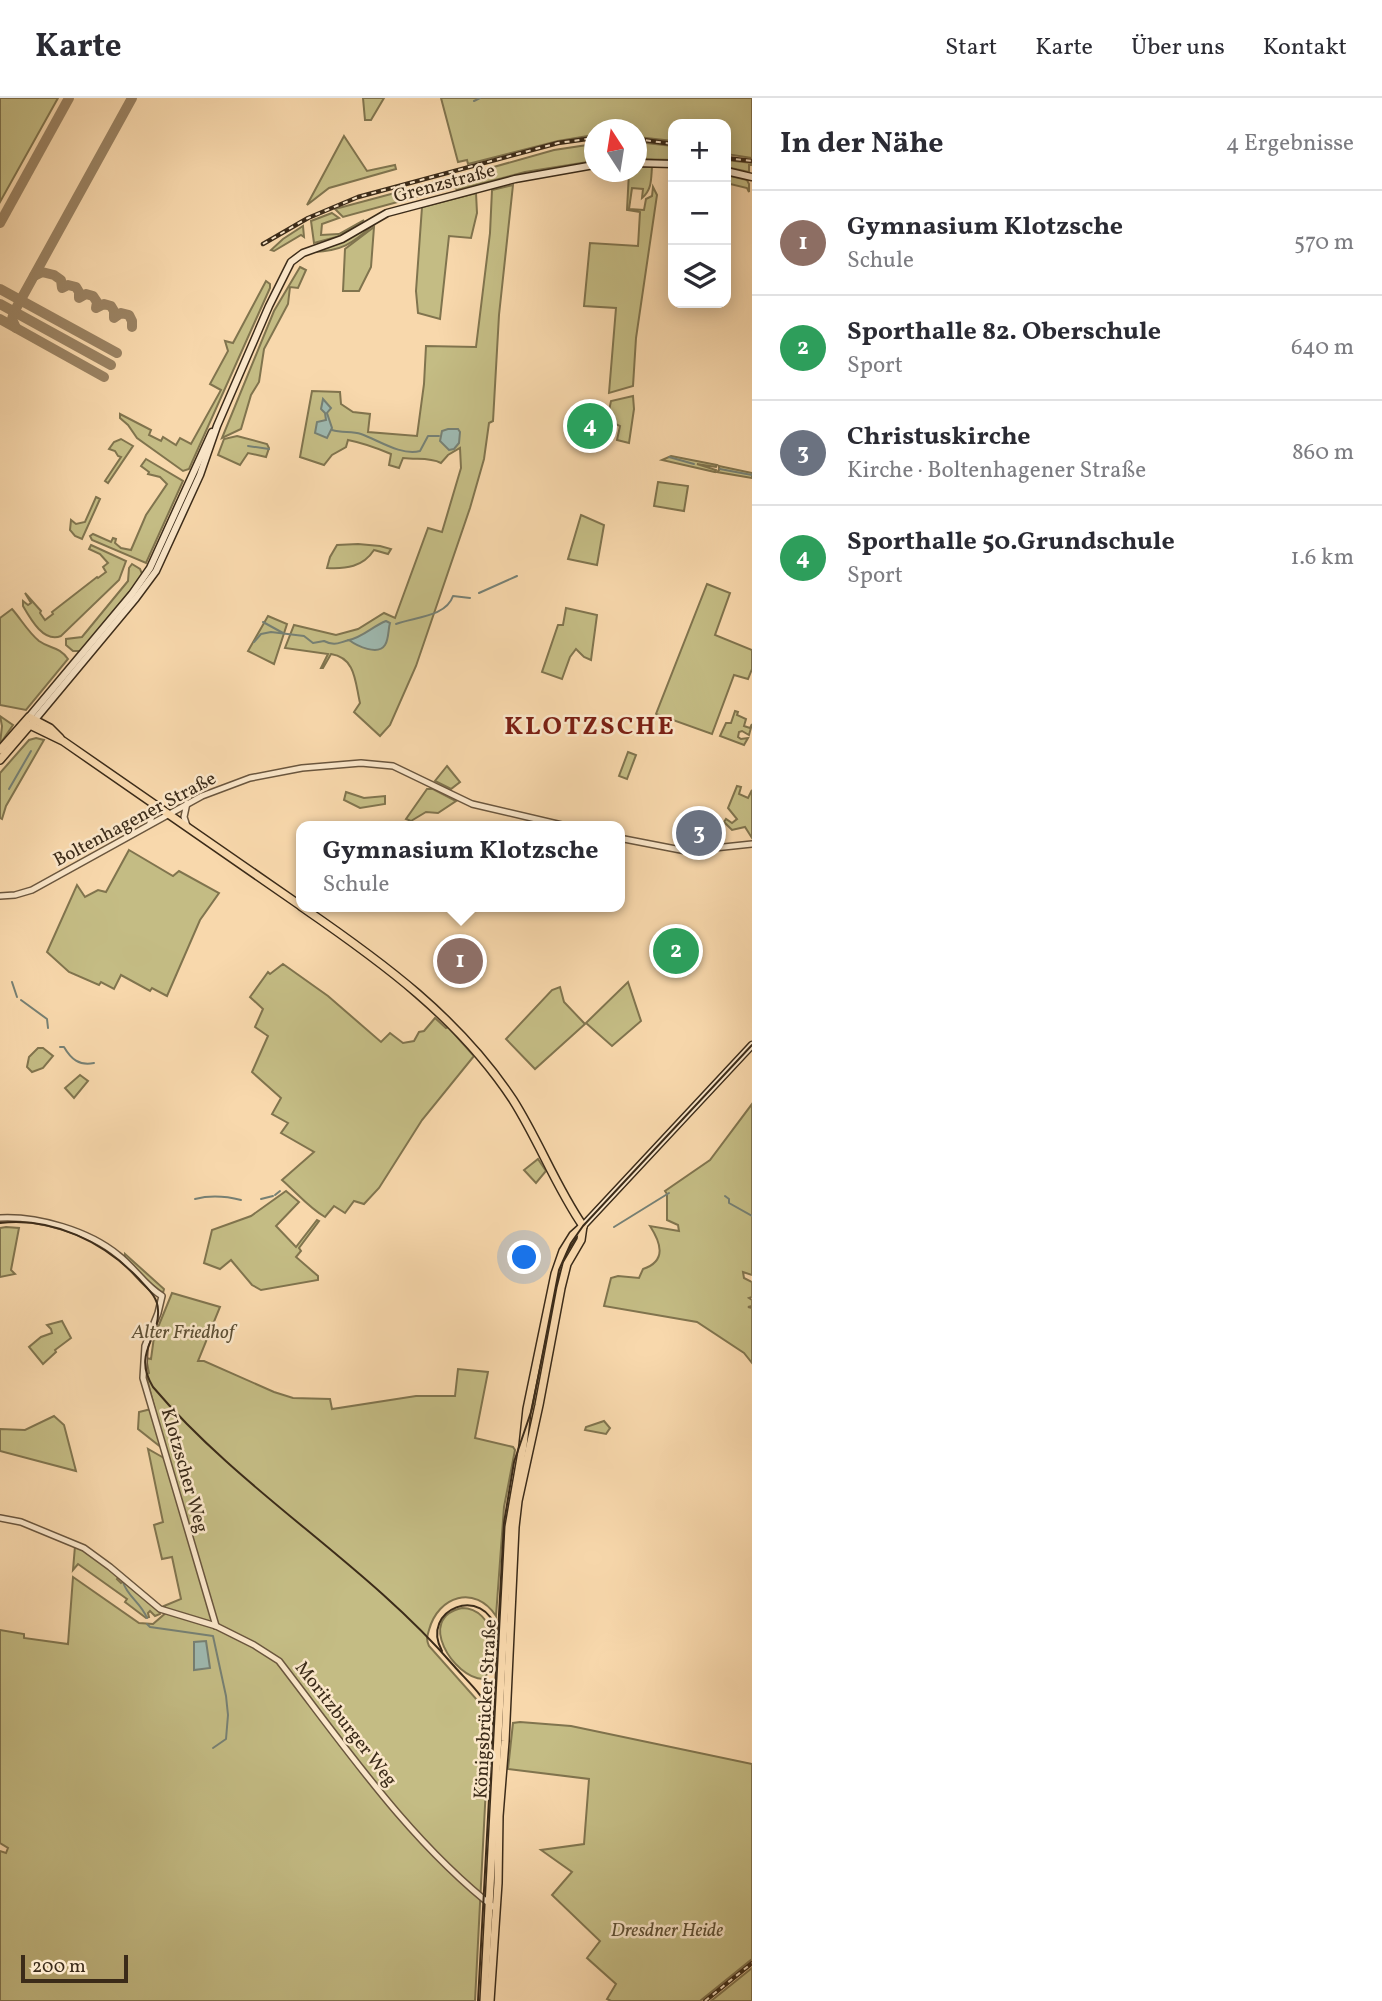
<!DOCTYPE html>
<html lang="de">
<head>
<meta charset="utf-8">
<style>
  :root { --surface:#fff; --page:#f2f2f3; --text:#2b2b33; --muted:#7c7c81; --line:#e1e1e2; --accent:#d93025 }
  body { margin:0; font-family:Vollkorn,serif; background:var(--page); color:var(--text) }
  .controls { position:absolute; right:21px; top:21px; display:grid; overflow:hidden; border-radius:14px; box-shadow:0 4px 18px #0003 }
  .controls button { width:63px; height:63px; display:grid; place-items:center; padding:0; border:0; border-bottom:2px solid var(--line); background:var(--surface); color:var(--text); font:35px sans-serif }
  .compass { position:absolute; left:584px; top:21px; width:63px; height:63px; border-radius:50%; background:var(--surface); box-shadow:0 4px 18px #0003; rotate:348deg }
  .scale { position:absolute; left:21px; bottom:18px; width:107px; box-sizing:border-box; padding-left:7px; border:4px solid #3b2b19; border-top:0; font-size:19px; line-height:24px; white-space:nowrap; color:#3b2b19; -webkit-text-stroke:5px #fae6c9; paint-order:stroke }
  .you { position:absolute; left:525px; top:1160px; width:24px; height:24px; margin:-18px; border:5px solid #fff; border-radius:50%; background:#1a73e8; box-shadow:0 0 0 10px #1a73e833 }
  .badge { display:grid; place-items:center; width:46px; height:46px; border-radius:50%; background:var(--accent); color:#fff; font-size:23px; font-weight:700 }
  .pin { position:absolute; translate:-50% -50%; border:4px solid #fff; box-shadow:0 2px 7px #0006 }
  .popup { position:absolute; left:296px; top:723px; width:329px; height:91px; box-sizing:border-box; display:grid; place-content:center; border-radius:14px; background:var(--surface); filter:drop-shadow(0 2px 5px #0005); font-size:23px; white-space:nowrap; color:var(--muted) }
  .popup b { font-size:26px; color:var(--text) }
  .popup::after { content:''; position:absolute; left:50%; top:100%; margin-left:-14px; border:14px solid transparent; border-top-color:var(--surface) }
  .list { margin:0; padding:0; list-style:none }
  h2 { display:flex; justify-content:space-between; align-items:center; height:91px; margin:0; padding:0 28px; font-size:30px }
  h2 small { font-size:23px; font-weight:400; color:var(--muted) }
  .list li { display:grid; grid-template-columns:46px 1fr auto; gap:21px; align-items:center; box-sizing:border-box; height:105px; padding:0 28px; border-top:2px solid var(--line) }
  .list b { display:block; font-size:26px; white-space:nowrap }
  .list p { margin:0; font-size:23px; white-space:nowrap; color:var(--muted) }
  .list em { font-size:23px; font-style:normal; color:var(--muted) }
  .icon { flex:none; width:38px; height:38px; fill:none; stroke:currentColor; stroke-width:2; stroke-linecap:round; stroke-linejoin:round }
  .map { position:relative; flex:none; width:752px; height:1903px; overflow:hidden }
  header { display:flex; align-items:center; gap:42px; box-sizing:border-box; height:98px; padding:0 35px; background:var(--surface); border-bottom:2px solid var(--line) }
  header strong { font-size:33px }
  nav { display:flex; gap:38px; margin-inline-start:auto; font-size:24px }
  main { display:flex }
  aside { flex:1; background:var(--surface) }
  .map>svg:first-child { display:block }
</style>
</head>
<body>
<header>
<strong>Karte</strong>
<nav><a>Start</a><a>Karte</a><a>Über uns</a><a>Kontakt</a></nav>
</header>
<main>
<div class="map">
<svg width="752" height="1903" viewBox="0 0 752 1903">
  <rect width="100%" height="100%" fill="#f8d8ac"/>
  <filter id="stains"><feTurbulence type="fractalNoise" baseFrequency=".00286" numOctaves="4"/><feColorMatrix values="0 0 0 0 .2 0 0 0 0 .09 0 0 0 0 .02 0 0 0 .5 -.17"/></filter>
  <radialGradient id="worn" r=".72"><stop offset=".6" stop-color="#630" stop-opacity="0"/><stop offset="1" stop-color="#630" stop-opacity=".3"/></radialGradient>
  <g fill="#c4bc84" stroke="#80744e" stroke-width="2">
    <polygon points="0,0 58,0 0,104"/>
    <polygon points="363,0 384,0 371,22 365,22"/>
    <polygon points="441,0 752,0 752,60 726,56 726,26 673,26 673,43 637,39 636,32 594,32 594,37 558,43 468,66 467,62 458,64"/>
    <polygon points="344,38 367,73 395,67 396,71 329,90 307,107"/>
    <polygon points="637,44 673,48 673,62 637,61"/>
    <polygon points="594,46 594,63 525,74 457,92 455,89 460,88 460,86 453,87 451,81 554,52"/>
    <polygon points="726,62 752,65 752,67 749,67 749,74 726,69"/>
    <path d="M637,69h15c-1,12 0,23 -10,31l1,-9 -11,-1 -3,21 15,1 2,-11 6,-3 1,-9 4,8 -21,143 -3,48 -24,7 7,-85 -32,-2 6,-63 48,3 2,-34 -13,-2 2,-38h7z"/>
    <polygon points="726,77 747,82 749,86 749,94 747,90 726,85"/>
    <polygon points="447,81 449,88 445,91 343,119 335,111"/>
    <path d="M513,87l-14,130 -6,106 -4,2 -5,36 -14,49 -54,158 -26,59 -10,11 -26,-24 6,-9c-5,-21 -4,-45 -29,-49l-8,14h-2l7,-14 -43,-6 9,-23 42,10 22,-6 26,-16 11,5 33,-90 14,4 19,-64 -1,-20 -12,7 -7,8c-12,-6 -24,-3 -38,-5l-4,10 -10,-3 2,-11c-14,-6 -28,-11 -43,-14l-2,7 -14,8 -8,10 -24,-8 12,-66 28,1 1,12 12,8 17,2 -2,18 49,4 7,-52 2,-38 50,1 14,-114 2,-43z"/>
    <polygon points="476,95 477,115 471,140 449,138 440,221 418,215 416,193 422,109"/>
    <polygon points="332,115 339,120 322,126 321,137 339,136 364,122 340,138 314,145 311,123"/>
    <path d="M370,127l2,1c-20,18 -31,25 -58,26z"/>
    <polygon points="303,128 304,139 301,137 274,153 271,152 283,141"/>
    <polygon points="374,129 371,169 359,193 343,193 345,151"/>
    <polygon points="300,169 306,172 298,190 290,189 288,206 264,251 259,284 251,297 241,331 222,340 274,213"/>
    <polygon points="266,183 270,186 270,190 189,371 183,373 137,340 128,327 120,320 120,316 151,332 149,337 161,343 163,339 176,347 180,340 191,346 221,292 210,286 228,253 225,243 233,245"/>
    <polygon points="633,298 634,311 629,345 617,342 620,328 607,322 611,303"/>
    <polygon points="237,338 267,346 269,350 266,359 248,355 240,367 218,357 224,341"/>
    <polygon points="121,341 133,348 108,385 105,383 121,359 118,358 115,353 109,351 114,344"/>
    <polygon points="671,358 717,367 716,369 697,366 716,372 715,374 662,362"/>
    <polygon points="146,361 183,383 146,465 92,442 90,438 93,436 111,444 113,440 116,441 115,445 121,450 131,452 146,417 167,386 160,379 148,376 149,374 141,368"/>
    <polygon points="719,368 752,375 752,380 717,374 719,372"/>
    <polygon points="658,384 688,388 684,413 654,408"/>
    <polygon points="96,399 100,401 82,441 75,438 70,432 71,422 76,426 85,424"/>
    <polygon points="581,417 604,427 597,467 568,461"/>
    <path d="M358,446l22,2 11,3 -3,5 -14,-4c-11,17 -28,19 -47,18l3,-11 7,-12z"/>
    <path d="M91,447l35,16 -7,19 -58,56c-17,7 -30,-16 -38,-30v-5l5,4 3,-2 -6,-10 16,18 -1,2 5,7 8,-6 -1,-2 45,-35 1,1 8,-6 -3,-5 5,-4 -8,-9 -11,-5z"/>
    <polygon points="132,466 140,471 142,476 140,481 81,553 73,553 66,547 66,541 82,539 128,483 129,470"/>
    <polygon points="707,486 730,495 715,537 752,552 752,571 748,581 734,577 712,636 656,616"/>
    <polygon points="566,510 597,517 591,562 584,559 576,551 570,559 562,581 542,574 558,527 563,527"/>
    <path d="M12,511c9,10 16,23 27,32 11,8 20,5 29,18l-42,51 -26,-5v-87z"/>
    <polygon points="268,518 287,526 274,566 248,553"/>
    <polygon points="735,613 738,614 737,617 746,621 744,628 750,630 752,626 749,637 742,633 739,634 738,639 741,641 748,640 744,647 720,638 726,625 731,625"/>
    <polygon points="0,618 13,627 0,646 2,628"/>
    <polygon points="36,640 44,642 6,708 2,721 0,720 0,675 29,642"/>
    <polygon points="628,654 636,657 627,681 619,678"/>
    <polygon points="447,668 460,684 451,691 435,683"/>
    <polygon points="737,688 741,689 739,696 748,700 752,692 752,740 745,729 732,732 724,724 726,721 732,725 737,721 728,710"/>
    <polygon points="427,691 433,691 456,703 438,715 426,714 411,723 406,721"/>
    <polygon points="346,694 364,700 385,698 385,706 360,710 344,702"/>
    <polygon points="701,721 715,725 707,745 691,745 685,724"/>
    <polygon points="129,752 173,778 179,773 219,795 200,822 167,898 152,890 150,893 121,877 114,891 101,884 99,887 69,874 47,854 77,787 85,799 98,792 106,794"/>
    <path d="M283,866l45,32 53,46 9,-9 13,10 11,-2 5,-9 5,-1 11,-13 11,10 2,-1 26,29 -52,64 -43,68 -15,16 -10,-3 -9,12 -11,-7 -9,11c-16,-9 -28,-24 -43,-37l32,-28 -33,-19 7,-10 -16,-9 9,-16 -29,-26 16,-36 -13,-9 8,-18 -13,-12 18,-25 2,2z"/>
    <polygon points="628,884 641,923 612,948 586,925"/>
    <polygon points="560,889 564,904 585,926 535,971 506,941 552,892"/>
    <polygon points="38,950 43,950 53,958 43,970 32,974 27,969 29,959"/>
    <polygon points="80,977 88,983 74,1000 65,990"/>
    <path d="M752,1006v171l-9,-3 1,6 8,4v15l-3,1 3,2v6l-4,1 4,1v55l-8,-10 -47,-31 -93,-16 7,-28 7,-2 21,2 4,-9c24,-8 18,-26 7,-43l29,5 -1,-6 -11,-5v-26l-2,-3 45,-31z"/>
    <polygon points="538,1061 546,1073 536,1085 524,1072"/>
    <polygon points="286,1093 299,1104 276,1128 296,1149 317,1122 319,1123 299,1150 301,1153 296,1159 318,1178 318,1182 261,1192 252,1187 231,1162 220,1171 204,1165 212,1132 251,1118"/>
    <polygon points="6,1129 19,1130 11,1172 15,1176 0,1179 0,1130"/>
    <polygon points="125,1156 164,1191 163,1195 146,1182 125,1161"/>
    <path d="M172,1195l48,14 -22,54h6l70,31 19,6 37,1 2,10 84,-13h39l3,-27 30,3 -13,66 38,9 2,3 -11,57 -8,109c-21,-32 -58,-20 -67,14 -2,7 -3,9 0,16l49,55 9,16 2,11 -14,273h-475v-150l6,2 2,-5 -8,-5v-213l24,4v4l44,6 5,-67 66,46 14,1 15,-13 -4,-5 17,-7 -9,-42 -10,2 -8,-34 9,-3 -15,-73 16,9 3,-1 -21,-82 3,-2 -3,-15 5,1 3,-22z"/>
    <polygon points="62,1223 71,1240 55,1252 56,1254 43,1266 29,1249 41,1239 52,1235 51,1231 47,1227"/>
    <polygon points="151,1311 162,1350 138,1331 139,1314"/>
    <polygon points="54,1318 64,1327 76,1373 0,1353 0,1331 25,1332"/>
    <polygon points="604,1323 610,1330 606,1336 585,1332 586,1329"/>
    <polygon points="75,1448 84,1452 119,1478 117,1481 121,1485 124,1483 159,1512 160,1516 155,1518 150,1513 148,1515 149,1519 146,1520 125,1504 127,1501 78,1466 73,1472"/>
    <path d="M462,1510c33,0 41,52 21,71 -29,-1 -68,-61 -21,-71z"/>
    <polygon points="520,1624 571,1628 752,1666 752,1861 700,1903 611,1903 607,1901 616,1886 587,1860 600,1843 552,1797 572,1774 541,1752 584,1746 589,1681 508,1671 513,1625"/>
    <polygon points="752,1870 752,1903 711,1903"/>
  </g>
  <g fill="#9eb9b0" stroke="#768074" stroke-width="2">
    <polygon points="323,301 331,310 327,315 332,330 327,340 315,335 317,324 326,322 325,315 321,311"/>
    <polygon points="448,331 458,331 460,334 459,345 454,351 449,352 440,343 442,333"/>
    <path d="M386,523l4,2c-2,6 -1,16 -5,22 -7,11 -28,1 -36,-5 14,-3 24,-14 37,-19z"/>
    <polygon points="206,1543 210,1570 194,1572 194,1544"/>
  </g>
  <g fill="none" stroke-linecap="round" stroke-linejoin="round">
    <g stroke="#768074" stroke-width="2">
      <polyline points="474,3 480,0"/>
      <path d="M332,332c10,3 20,1 29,4 17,6 40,22 59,17l8,-15h11"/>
      <polyline points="248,348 269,351"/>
      <polyline points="669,359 694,366"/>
      <polyline points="720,371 752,377"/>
      <polyline points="479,495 517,478"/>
      <polyline points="263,524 283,535"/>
      <path d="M396,526c18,-7 50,-7 57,-28l17,2"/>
      <path d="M254,544l7,-8 10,-2 33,4 9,7 11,-2c12,6 15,1 26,-1"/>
      <polyline points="9,691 31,653"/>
      <polyline points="12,884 17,899"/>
      <polyline points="21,902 47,921 48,930"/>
      <path d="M60,949h4c7,12 15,19 30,16"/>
      <polyline points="275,1097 280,1093"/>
      <polyline points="725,1098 729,1101 729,1105 752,1118"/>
      <path d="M195,1101c16,-4 30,-3 46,1"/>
      <polyline points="261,1101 273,1098"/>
      <polyline points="614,1129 669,1095"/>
      <path d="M123,1484c4,14 18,21 24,36"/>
      <path d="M147,1526l3,3c21,3 43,6 63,9l13,60 2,19 -2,24 -13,9"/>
    </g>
    <g stroke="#9a8262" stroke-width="10">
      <polyline points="0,125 69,0"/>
      <polyline points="34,178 42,174 54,177 61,182 62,190 68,187 76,189 79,194 79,200 86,196 93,198 97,204 96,210 104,206 111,208 114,213 114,220 121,215 129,217 132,223 132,229"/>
      <polyline points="0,191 117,255"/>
      <polyline points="0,206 111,267"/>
      <polyline points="0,221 104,279"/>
      <polyline points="16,230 12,221 14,214 132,0"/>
    </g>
    <g stroke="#6a563e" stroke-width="8">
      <g id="tertiary">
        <polyline points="150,725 153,714 151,704"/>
        <polyline points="187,728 184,719 187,705"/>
        <polyline points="619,740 686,753 752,746"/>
        <polyline points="0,798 15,797 32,792 202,698 250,680 302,670 361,665 393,668 472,706 566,728"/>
        <path d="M0,1120c38,-2 89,13 118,37 16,12 27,31 44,41l-4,17 -13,33 -2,32 73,248"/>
        <path d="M0,1420l21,4 63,26 26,19 50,42 56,17 38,19 25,16c67,87 130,180 217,248"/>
      </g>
    </g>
    <g stroke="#3b2b19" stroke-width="9">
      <g id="secondary">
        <polyline points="636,65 673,66"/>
        <polyline points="726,73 752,79"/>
        <polyline points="29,619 132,496 150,470 212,334"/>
        <polyline points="32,625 136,500 156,473 200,377 217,328 269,208 291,164 303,155 342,141 387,115 515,81 594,67"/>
        <polyline points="583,1128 752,947"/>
      </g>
    </g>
    <g stroke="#3b2b19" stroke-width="10">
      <g id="primary">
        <polyline points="0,652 29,619 50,630 60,640"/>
        <polyline points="0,662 30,627 63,643 301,808"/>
        <path d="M302,809c80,55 157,111 211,193 26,41 43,87 70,126"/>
        <polyline points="484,1903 509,1429 523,1348 527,1311 555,1176 563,1153 573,1137 583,1128"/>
        <polyline points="490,1903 498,1785 499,1718 505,1643 515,1429 518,1403 539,1307 561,1190 567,1166 581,1142 583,1128"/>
      </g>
    </g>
    <use href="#tertiary" stroke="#fae6c9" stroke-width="5"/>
    <use href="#secondary" stroke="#fae6c9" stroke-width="6"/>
    <use href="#primary" stroke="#f8d8ac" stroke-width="7"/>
    <g stroke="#3b2b19" stroke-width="2">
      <path d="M0,1125c53,-6 104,19 139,56 8,9 19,18 19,31 2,29 -26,43 -5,77 89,105 211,175 301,279 13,15 32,31 38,51"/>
      <path d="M442,1553c-23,-42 43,-68 55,-19"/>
      <polyline points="478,1903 504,1425 514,1364 532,1311 559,1172 571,1145 583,1128 752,947"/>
    </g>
    <g stroke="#3b2b19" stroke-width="4.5">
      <g id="rail">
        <polyline points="636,41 673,46"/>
        <polyline points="726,60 752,63"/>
        <polyline points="263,146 308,120 358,99 558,45 594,40"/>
        <polyline points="705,1903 752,1865"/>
      </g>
    </g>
    <use href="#rail" stroke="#fae6c9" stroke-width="2" stroke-dasharray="5" stroke-linecap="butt"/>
  </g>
  <g text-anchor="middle" stroke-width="5" stroke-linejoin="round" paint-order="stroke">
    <g font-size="19" fill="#3b2b19" stroke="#fae6c9">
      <text transform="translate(444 84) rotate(-15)" y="7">Grenzstraße</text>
      <text transform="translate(134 720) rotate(-28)" y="7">Boltenhagener Straße</text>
      <text transform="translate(186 1372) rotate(74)" y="7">Klotzscher Weg</text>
      <text transform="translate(484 1611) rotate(-87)" y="7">Königsbrücker Straße</text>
      <text transform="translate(347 1625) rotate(52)" y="7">Moritzburger Weg</text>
    </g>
    <g font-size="19" font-style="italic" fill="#5d4f34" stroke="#fae6c9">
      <text x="183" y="1240">Alter Friedhof</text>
      <text x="667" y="1838">Dresdner Heide</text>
    </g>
    <g font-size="26" font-weight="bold" letter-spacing="2" fill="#7a1f14" stroke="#fae6c9">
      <text x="590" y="636">KLOTZSCHE</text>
    </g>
  </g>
  <rect width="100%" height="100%" filter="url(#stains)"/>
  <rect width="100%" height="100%" fill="url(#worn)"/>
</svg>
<div class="controls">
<button>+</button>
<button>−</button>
<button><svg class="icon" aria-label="layers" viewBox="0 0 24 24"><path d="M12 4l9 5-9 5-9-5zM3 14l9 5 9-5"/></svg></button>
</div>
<svg class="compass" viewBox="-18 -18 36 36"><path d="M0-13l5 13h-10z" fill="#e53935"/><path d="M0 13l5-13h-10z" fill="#7c7c81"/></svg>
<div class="scale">200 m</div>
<div class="you"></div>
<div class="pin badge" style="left:460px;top:863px;background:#8d6e63">1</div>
<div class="popup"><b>Gymnasium Klotzsche</b>Schule</div>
<div class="pin badge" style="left:676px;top:853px;background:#2e9e5b">2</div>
<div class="pin badge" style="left:699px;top:735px;background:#6b7280">3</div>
<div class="pin badge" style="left:590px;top:328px;background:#2e9e5b">4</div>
</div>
<aside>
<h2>In der Nähe<small>4 Ergebnisse</small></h2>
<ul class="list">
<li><span class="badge" style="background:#8d6e63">1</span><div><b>Gymnasium Klotzsche</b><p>Schule</p></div><em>570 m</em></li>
<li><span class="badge" style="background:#2e9e5b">2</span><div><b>Sporthalle 82. Oberschule</b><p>Sport</p></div><em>640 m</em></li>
<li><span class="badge" style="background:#6b7280">3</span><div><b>Christuskirche</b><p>Kirche · Boltenhagener Straße</p></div><em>860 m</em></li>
<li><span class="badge" style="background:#2e9e5b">4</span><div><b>Sporthalle 50.Grundschule</b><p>Sport</p></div><em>1.6 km</em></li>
</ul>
</aside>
</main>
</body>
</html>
